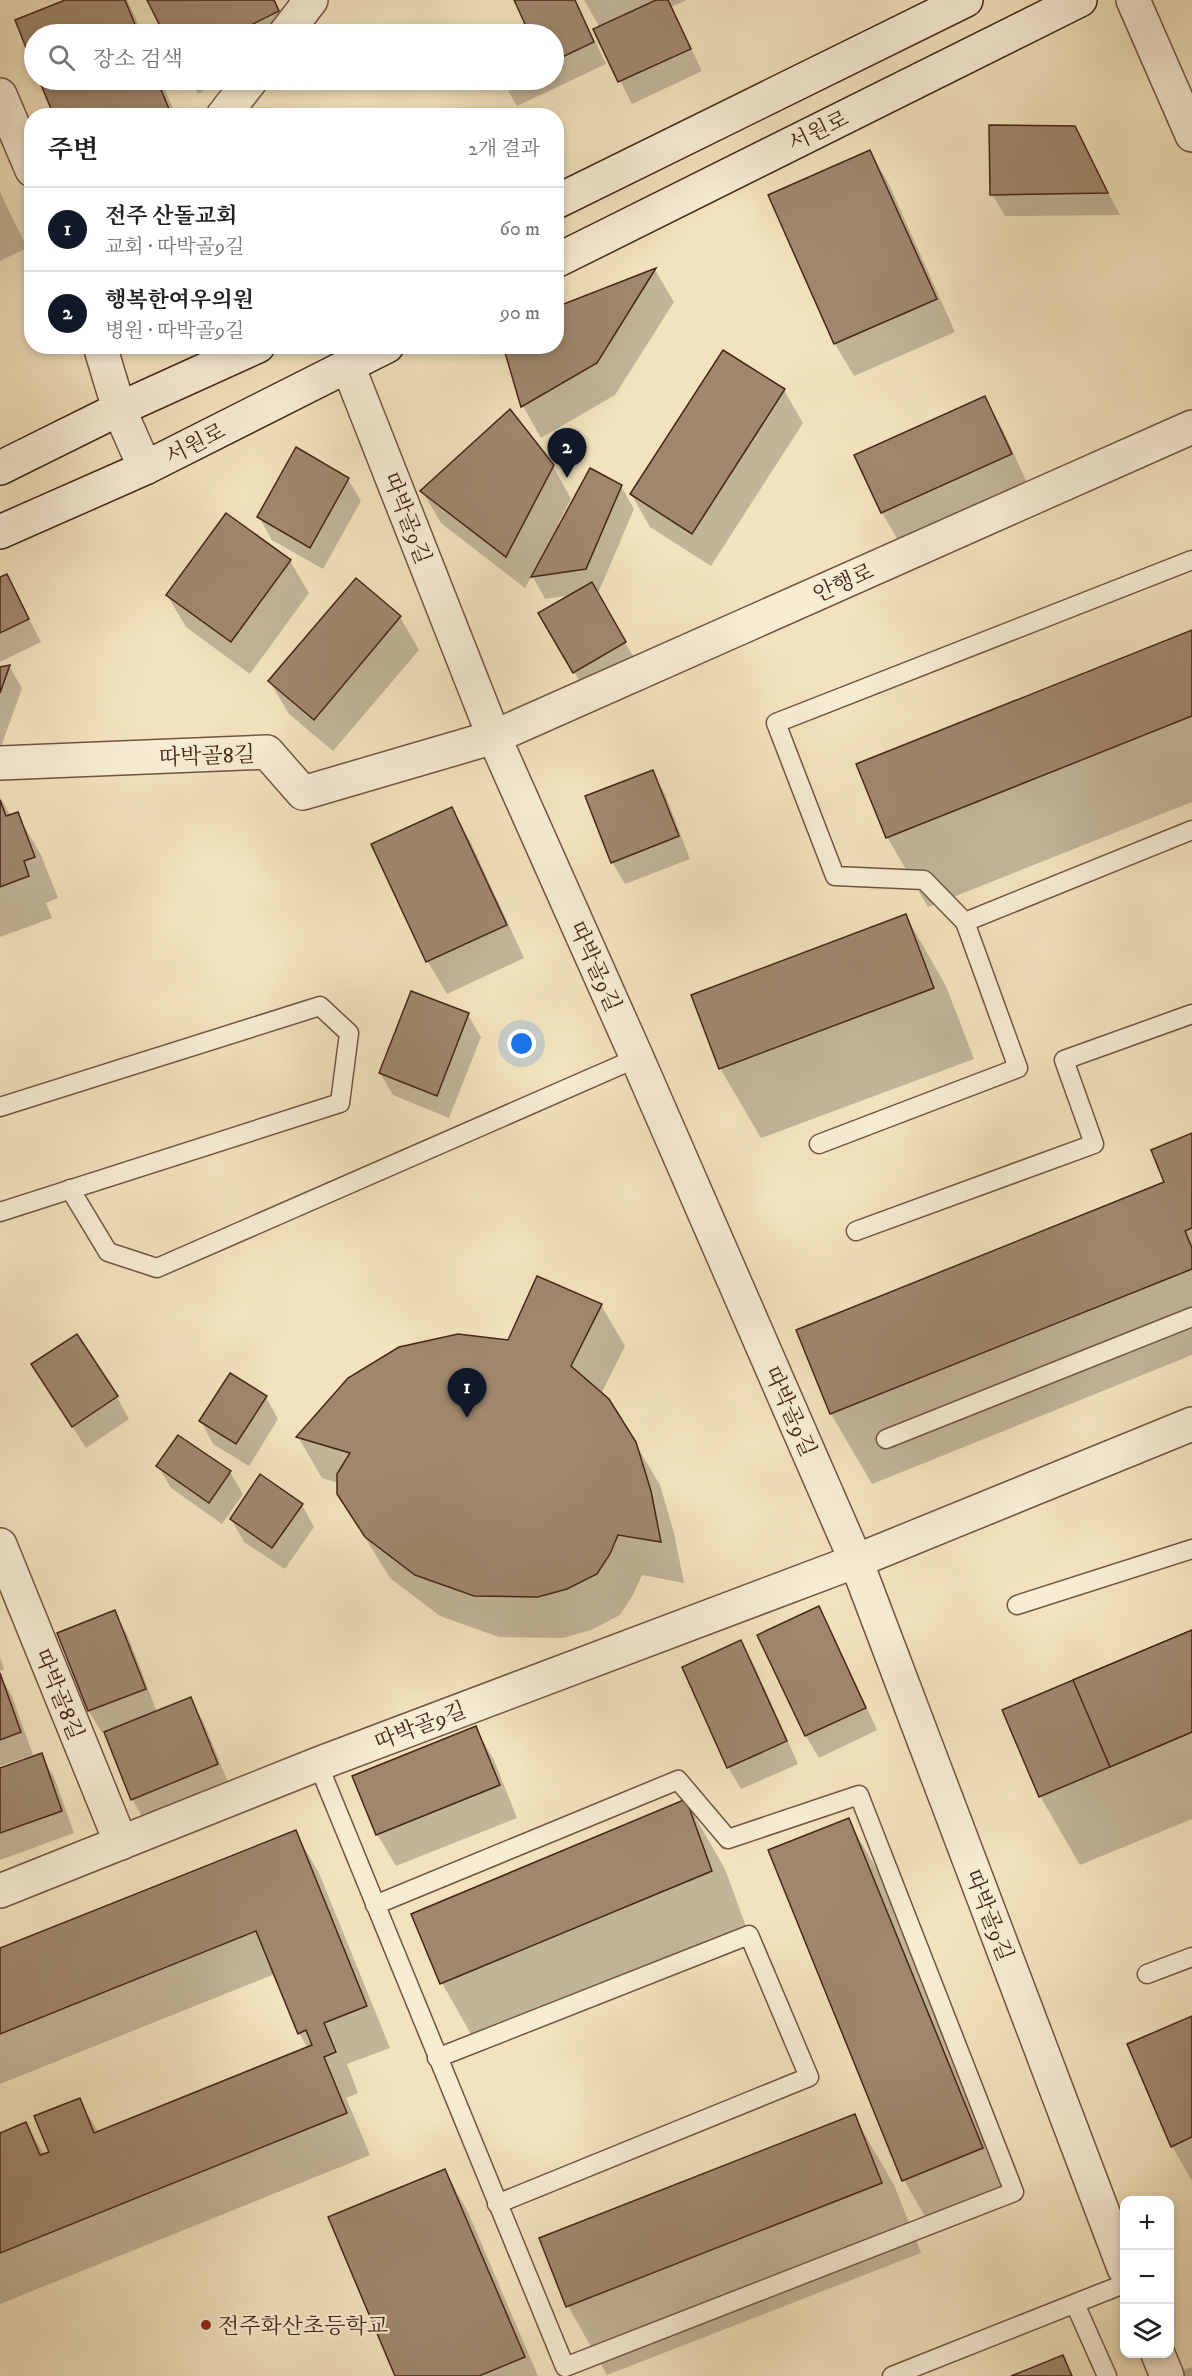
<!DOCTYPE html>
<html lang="ko">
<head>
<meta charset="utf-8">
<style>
  :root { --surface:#fff; --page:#f2f2f2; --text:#222; --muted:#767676; --line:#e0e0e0; --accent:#111827 }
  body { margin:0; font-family:"IM FELL DW Pica","Noto Serif KR",serif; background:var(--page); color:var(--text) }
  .controls { position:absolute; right:18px; bottom:18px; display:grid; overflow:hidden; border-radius:12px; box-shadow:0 3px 9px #0003 }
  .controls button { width:54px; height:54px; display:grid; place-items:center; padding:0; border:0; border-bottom:2px solid var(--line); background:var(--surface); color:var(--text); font:30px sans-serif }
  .you { position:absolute; left:522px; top:1044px; width:21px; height:21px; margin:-15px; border:4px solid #fff; border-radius:50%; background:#1a73e8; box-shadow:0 0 0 9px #1a73e833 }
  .badge { display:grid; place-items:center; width:39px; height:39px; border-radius:50%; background:var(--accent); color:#fff; font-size:20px; font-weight:700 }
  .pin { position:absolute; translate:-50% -50px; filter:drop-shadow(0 2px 3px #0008) }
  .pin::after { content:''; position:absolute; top:32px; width:21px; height:18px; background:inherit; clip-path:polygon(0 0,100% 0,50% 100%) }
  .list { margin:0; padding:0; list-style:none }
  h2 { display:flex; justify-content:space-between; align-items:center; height:78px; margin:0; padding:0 24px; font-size:26px }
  h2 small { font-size:20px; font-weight:400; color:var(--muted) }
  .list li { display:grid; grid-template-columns:39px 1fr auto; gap:18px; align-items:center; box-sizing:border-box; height:84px; padding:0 24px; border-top:2px solid var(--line) }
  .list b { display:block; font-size:22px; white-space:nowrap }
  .list p { margin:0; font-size:20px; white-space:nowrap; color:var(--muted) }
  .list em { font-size:20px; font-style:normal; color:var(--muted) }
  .icon { flex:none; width:33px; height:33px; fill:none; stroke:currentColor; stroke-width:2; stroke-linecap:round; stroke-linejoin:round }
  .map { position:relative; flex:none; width:1192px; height:2376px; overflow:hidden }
  .search { position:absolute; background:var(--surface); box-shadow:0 3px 9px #0003; left:24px; top:24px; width:540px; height:66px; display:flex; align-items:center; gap:15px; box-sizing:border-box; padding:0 21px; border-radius:33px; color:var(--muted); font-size:22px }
  .panel { position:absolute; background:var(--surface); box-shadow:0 3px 9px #0003; left:24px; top:108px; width:540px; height:246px; border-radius:24px }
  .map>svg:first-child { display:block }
</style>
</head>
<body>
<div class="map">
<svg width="1192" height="2376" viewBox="0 0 1192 2376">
  <rect width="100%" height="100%" fill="#f2e3be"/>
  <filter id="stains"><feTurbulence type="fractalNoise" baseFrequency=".00333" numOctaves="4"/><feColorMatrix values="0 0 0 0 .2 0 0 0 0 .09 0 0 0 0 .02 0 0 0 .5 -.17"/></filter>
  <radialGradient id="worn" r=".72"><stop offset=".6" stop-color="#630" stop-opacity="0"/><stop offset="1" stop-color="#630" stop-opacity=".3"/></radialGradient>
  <g fill="#0003">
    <polygon points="69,0 127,0 143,34 34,34 34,64 17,21"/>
    <polygon points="149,0 274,0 292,34 166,34"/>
    <polygon points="516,0 575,0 606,64 517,106 502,80 554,80 554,34 504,34 527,24"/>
    <polygon points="584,0 687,0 671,7 702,71 632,104 595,30 600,28"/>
    <polygon points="41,80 161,80 176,116 55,116"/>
    <polygon points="190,80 226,80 198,94"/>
    <polygon points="1074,127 1120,215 1005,216 992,194"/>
    <polygon points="870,152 889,184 955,332 854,376 835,344 770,196"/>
    <polygon points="0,192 27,248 0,261"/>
    <polygon points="655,270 674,302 615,395 541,438 523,406 505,346 556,346 556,309"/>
    <polygon points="724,352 784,390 803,423 711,566 650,527 631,494"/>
    <polygon points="985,398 1003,430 1029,487 901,545 882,513 856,456"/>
    <polygon points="553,466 571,499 558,524 561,526 621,486 634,509 599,591 596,592 638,665 587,694 540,613 572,595 545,599 532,575 525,588 441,523 422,491"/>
    <polygon points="348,479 361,501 323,569 272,540 259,517"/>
    <polygon points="290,561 309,593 250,674 186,627 167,595"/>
    <polygon points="6,575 41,642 0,662 0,578"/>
    <polygon points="356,580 400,617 419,650 333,751 289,714 270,682"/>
    <polygon points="1192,632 1192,802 928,907 887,837"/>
    <polygon points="9,666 22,688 0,750 0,669"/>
    <polygon points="652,772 665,794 690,859 625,884 612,862"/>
    <polygon points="0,797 11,816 17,814 41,855 58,898 46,903 52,918 0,937"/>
    <polygon points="452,809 470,841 524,958 447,994 428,962 373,845"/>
    <polygon points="906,916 946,986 974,1059 761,1138 720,1068"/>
    <polygon points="468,1015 481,1037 449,1118 393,1095 380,1073"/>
    <polygon points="1192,1135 1192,1355 872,1484 831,1414 798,1331 1166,1182"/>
    <polygon points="601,1305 625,1346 601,1394 635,1443 660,1485 674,1533 684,1583 642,1575 633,1595 620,1615 591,1630 563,1638 499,1637 440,1616 390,1578 338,1494 338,1483 322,1478 298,1437 509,1342"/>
    <polygon points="33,1365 117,1397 129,1419 86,1448"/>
    <polygon points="266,1397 278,1419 249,1466 213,1444 201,1421"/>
    <polygon points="158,1466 230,1472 243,1494 222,1524 171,1488"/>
    <polygon points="302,1505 314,1527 285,1569 244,1542 231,1519"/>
    <polygon points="818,1608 831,1630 877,1730 819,1758 806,1736 759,1636"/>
    <polygon points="114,1612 127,1634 157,1712 190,1698 203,1721 230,1787 145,1821 132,1799 105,1731 102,1733 89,1711"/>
    <polygon points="1192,1631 1192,1819 1080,1865 1040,1796"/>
    <polygon points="741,1642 754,1665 798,1764 741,1789 728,1767"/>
    <polygon points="0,1657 4,1669 0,1671"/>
    <polygon points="0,1676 12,1696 33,1755 0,1766"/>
    <polygon points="475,1728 494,1760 517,1818 396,1866 377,1834"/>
    <polygon points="41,1755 54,1777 74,1833 0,1860 0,1770"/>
    <polygon points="686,1801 725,1869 751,1940 481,2052 442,1983"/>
    <polygon points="848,1820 879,1873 1013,2203 935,2234 904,2180"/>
    <polygon points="295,1832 319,1873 390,2048 347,2064 358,2093 346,2098 370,2155 0,2304 0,2135 26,2124 44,2155 51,2153 79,2100 99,2133 308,2049 299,2033 275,1974 0,2084 0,1950"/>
    <polygon points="1192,2018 1192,2181 1172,2146"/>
    <polygon points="854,2116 894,2185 921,2253 607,2375 568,2306"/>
    <polygon points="445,2171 468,2212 538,2376 396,2376"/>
    <polygon points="1192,2367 1192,2376 1182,2376 1180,2371"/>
  </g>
  <g fill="#a0886e" stroke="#482517" stroke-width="1.5">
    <polygon points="65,0 125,0 139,34 34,34 34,68 15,20"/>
    <polygon points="147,0 274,0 279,11 233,34 164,34"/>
    <polygon points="514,0 575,0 594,42 554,61 554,34 501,34 525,24"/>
    <polygon points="656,0 668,0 691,49 618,82 593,29"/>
    <polygon points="39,80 157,80 172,116 54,116"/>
    <polygon points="989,125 1075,126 1108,193 990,195"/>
    <polygon points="870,150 937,299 834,344 768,195"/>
    <polygon points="656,268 597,363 521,407 503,346 556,346 556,307"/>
    <polygon points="723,350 785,389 692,534 630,494"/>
    <polygon points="985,396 1012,454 881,513 854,455"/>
    <polygon points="510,409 554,465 506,557 420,491"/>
    <polygon points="296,447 349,478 310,548 257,517"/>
    <polygon points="590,468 622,485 586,569 531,577"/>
    <polygon points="226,513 291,560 231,642 166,595"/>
    <polygon points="7,574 29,619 0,633 0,577"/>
    <polygon points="356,578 401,616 314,720 268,681"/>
    <polygon points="592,582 626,642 573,673 538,613"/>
    <polygon points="1192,630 1192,716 886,838 856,764"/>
    <polygon points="10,665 0,693 0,667"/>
    <polygon points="653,770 679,836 611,863 585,796"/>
    <polygon points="0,800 6,816 18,812 35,857 24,861 29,876 0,887"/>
    <polygon points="452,807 507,925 426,962 371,844"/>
    <polygon points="906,914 934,988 719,1069 691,995"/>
    <polygon points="411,991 469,1013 437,1096 379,1073"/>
    <polygon points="1192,1133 1192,1228 1185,1231 1192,1248 1192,1269 830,1414 796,1330 1164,1182 1151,1150"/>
    <polygon points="537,1276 602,1304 571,1366 609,1399 636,1442 651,1491 661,1542 618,1535 610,1554 597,1574 567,1589 538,1597 474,1596 415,1575 365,1537 337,1494 337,1474 350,1453 296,1437 348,1378 399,1347 458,1334 508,1340"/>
    <polygon points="77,1334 118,1396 72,1427 31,1364"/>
    <polygon points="230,1373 267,1396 236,1444 199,1421"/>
    <polygon points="178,1435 231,1471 209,1503 156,1466"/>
    <polygon points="260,1474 303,1504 272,1548 230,1519"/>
    <polygon points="819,1606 866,1708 805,1736 757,1635"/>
    <polygon points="115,1610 146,1689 88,1711 57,1633"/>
    <polygon points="1192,1630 1192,1732 1039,1797 1002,1710"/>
    <polygon points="1192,1630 1192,1732 1110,1767 1073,1680"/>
    <polygon points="741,1640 787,1741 727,1768 682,1667"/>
    <polygon points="0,1673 21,1732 0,1740"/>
    <polygon points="191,1697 218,1764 131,1800 104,1732"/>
    <polygon points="476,1726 500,1785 376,1835 352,1776"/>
    <polygon points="42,1753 62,1811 0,1833 0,1768"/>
    <polygon points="686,1799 712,1871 440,1984 411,1914"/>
    <polygon points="849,1818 983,2148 902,2181 768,1850"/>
    <polygon points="296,1830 367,2006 324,2023 336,2052 324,2057 347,2113 0,2253 0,2133 26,2122 40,2155 49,2152 34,2116 80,2098 94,2133 312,2045 306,2030 298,2034 256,1931 0,2034 0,1948"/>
    <polygon points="1192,2016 1192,2137 1171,2147 1127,2044"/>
    <polygon points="855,2114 882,2183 566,2307 539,2238"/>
    <polygon points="445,2169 525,2357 479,2376 395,2376 328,2217"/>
    <polygon points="1063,2355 1072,2376 1011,2376"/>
  </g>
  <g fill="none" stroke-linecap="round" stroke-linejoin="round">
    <g stroke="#725441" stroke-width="21">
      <g id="lane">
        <polyline points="1192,560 776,723 835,876 924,880 965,922 1192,830"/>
        <polyline points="0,1107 320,1006 349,1033 340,1103 0,1212"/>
        <polyline points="819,1144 1018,1068 965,922"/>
        <polyline points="70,1189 108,1252 157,1268 637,1058"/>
        <polyline points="856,1231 1094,1144 1064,1060 1192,1014"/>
        <polyline points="886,1439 1192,1317"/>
        <polyline points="1017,1605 1192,1549"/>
        <polyline points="318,1764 565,2367 1014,2192 859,1795 728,1839 678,1780 375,1905"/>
        <polyline points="1147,1974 1192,1957"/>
        <polyline points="437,2058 749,1935 809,2077 497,2204"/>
        <polyline points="1075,2304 1107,2376"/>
        <polyline points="892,2376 1124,2284"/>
      </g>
    </g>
    <g stroke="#725441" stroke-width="36">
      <g id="street">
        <polyline points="1133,0 1192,135"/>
        <polyline points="285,34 311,0"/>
        <polyline points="0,95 32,170"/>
        <polyline points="223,116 251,80"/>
        <polyline points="100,346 119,409 145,468"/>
        <polyline points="348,366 494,737 637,1058 856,1561 1124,2268"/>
        <polyline points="0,763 267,752 303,793 494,737 1192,427"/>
        <polyline points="0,1545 121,1843"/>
        <polyline points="0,1891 318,1764 856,1561 1192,1424"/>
        <polyline points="1158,2354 1167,2376"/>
      </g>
    </g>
    <g stroke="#482517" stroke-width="36">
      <g id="secondary">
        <polyline points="556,202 966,0"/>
        <polyline points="556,261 1080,0"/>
        <polyline points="0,468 119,409 258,346"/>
        <polyline points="0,532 145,468 387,346"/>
      </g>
    </g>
    <use href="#lane" stroke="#f7edd5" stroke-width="18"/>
    <use href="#street" stroke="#f7edd5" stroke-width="33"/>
    <use href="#secondary" stroke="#f7edd5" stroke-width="33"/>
  </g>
  <circle fill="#8f2418" stroke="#f7edd5" stroke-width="2" cx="206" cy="2325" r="6"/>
  <g text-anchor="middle" stroke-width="4.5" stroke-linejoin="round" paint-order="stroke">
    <g font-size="22" fill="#482517" stroke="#f7edd5">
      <text transform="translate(818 130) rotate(-26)" y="8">서원로</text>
      <text transform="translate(195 443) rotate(-27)" y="8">서원로</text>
      <text transform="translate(408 518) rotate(69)" y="8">따박골9길</text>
      <text transform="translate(843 582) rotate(-24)" y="8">안행로</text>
      <text transform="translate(207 755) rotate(-2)" y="8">따박골8길</text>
      <text transform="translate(596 966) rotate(66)" y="8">따박골9길</text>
      <text transform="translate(791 1411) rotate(66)" y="8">따박골9길</text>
      <text transform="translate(60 1694) rotate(68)" y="8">따박골8길</text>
      <text transform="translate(420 1725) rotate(-21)" y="8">따박골9길</text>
      <text transform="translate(990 1915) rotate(69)" y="8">따박골9길</text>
    </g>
    <g font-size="22" fill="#482517" stroke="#f7edd5" text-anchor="start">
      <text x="218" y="2333">전주화산초등학교</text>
    </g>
  </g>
  <rect width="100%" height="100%" filter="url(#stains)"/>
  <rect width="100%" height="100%" fill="url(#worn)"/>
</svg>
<div class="controls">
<button>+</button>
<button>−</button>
<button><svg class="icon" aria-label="layers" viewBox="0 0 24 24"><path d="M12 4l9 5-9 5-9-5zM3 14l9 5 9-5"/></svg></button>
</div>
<div class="you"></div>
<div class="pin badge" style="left:467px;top:1418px">1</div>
<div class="pin badge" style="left:567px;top:478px">2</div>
<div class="search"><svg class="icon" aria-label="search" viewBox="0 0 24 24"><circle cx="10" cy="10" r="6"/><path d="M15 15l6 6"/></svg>장소 검색</div>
<section class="panel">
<h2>주변<small>2개 결과</small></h2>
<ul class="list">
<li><span class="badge">1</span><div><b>전주 산돌교회</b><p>교회 · 따박골9길</p></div><em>60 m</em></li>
<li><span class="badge">2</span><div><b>행복한여우의원</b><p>병원 · 따박골9길</p></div><em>90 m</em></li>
</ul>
</section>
</div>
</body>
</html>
